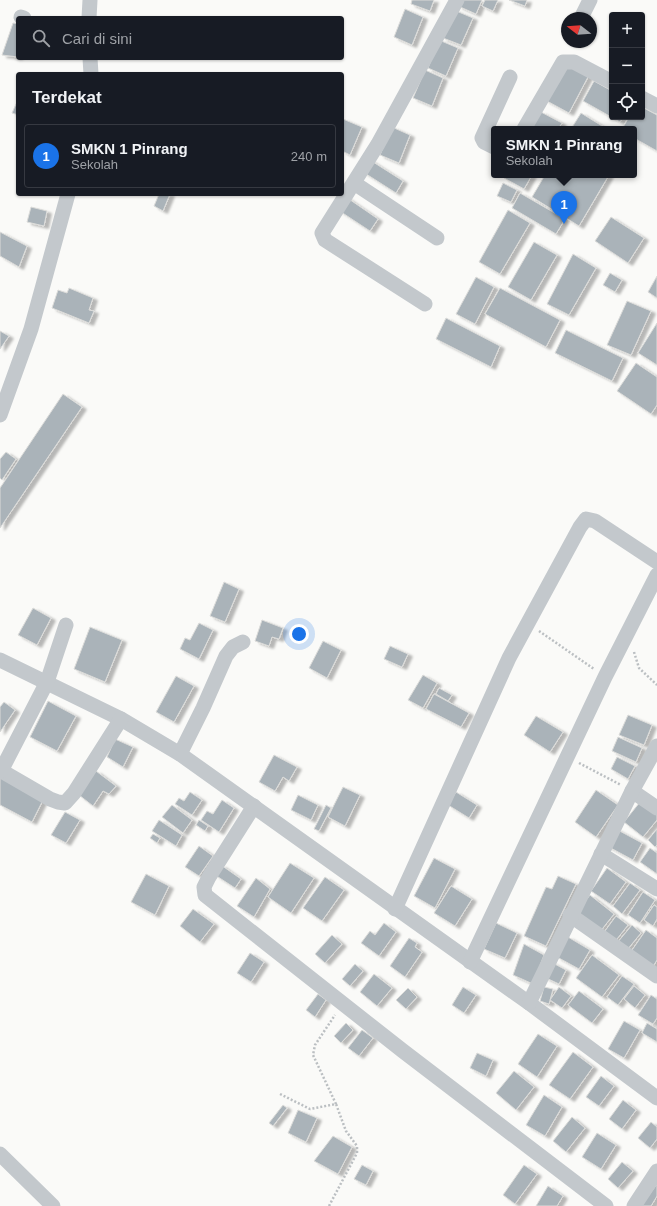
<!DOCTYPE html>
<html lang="id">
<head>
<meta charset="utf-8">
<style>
  :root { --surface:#171b24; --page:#20242c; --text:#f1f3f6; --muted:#9ea1a6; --line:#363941; --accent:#1a73e8 }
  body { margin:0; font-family:Helvetica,sans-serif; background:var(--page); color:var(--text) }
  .controls { position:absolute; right:12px; top:12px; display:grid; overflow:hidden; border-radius:4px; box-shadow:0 1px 3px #0004 }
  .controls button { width:36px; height:36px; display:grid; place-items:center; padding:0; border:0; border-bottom:1px solid var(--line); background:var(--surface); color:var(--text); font:20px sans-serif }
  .compass { position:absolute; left:561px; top:12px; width:36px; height:36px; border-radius:50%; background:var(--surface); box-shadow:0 1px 3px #0004; rotate:287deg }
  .you { position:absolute; left:299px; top:634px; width:14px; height:14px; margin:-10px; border:3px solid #fff; border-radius:50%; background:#1a73e8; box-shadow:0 0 0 6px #1a73e833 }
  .badge { display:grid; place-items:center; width:26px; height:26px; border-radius:50%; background:var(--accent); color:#fff; font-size:13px; font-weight:700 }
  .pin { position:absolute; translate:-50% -33px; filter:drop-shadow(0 1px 2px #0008) }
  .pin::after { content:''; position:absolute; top:21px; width:14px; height:12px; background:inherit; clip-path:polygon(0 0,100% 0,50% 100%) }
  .popup { position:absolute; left:491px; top:126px; width:146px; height:52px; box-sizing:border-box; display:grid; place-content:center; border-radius:4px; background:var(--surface); filter:drop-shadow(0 1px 3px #0005); font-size:13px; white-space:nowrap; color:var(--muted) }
  .popup b { font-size:15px; color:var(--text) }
  .popup::after { content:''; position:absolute; left:50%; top:100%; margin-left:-8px; border:8px solid transparent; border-top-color:var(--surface) }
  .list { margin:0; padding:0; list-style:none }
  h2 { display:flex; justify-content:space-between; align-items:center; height:52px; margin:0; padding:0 16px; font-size:17px }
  h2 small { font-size:13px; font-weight:400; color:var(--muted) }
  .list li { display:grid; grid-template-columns:26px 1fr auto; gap:12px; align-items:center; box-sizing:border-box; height:64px; margin:0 8px 8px; padding:0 8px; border:1px solid var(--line); border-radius:4px }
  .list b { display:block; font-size:15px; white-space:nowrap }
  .list p { margin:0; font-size:13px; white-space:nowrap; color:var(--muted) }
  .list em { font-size:13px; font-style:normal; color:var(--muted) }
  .icon { flex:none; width:22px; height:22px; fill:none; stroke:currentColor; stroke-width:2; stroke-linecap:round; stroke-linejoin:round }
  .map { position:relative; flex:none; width:657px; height:1206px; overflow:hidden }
  .search { position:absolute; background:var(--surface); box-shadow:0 1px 3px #0004; left:16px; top:16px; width:328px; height:44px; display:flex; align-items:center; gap:10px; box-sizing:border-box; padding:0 14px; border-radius:4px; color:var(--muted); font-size:15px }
  .panel { position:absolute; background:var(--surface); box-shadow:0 1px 3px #0004; left:16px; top:72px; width:328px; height:124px; border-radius:4px }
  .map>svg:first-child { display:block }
</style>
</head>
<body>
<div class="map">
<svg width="657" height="1206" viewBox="0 0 657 1206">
  <defs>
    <filter id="shadow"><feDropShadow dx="4.5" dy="2.5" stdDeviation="1" flood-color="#0004"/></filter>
  </defs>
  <rect width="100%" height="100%" fill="#fafaf8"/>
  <g fill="#aab3b9" stroke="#dcdcda" filter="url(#shadow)">
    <polygon points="412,0 434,0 430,11 411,4"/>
    <polygon points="460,0 482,0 476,14 458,6"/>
    <polygon points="485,0 498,0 493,11 482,6"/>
    <polygon points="509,0 527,0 525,6"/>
    <polygon points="405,9 423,17 412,45 394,37"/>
    <polygon points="454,10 473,18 461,45 443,38"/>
    <polygon points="13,23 18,24 18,57 2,55"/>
    <polygon points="439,40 458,48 446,76 428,68"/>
    <polygon points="565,63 589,75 569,113 545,100"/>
    <polygon points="425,70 443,78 432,106 413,98"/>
    <polygon points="594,81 612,91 612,117 623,117 620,122 583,101"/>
    <polygon points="17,102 18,103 18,115 12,113"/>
    <polygon points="642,107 657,115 657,151 634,138 634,129 622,129 629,117 642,117"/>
    <polygon points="541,112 562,123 558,129 531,129"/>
    <polygon points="581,113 607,129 571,129"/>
    <polygon points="343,119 362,127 350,155 342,151"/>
    <polygon points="392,127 410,135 399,163 380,155"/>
    <polygon points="370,160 403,181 396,193 363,172"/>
    <polygon points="505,175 532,175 524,189 504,178"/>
    <polygon points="545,175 609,175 579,226 532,197"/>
    <polygon points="503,183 517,190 511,202 497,196"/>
    <polygon points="520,193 565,219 556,234 512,208"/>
    <polygon points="159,194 170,194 163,211 154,206"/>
    <polygon points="346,197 378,219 370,231 338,210"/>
    <polygon points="31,207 47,211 44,226 27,222"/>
    <polygon points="508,210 530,223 500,274 479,262"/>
    <polygon points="611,217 644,238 628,263 595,241"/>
    <polygon points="0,232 27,246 19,267 0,256"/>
    <polygon points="534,242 557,255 531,300 508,287"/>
    <polygon points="573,254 596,268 569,315 547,304"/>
    <polygon points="610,273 622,280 615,292 603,285"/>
    <polygon points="657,276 657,298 648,292"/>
    <polygon points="476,277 494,287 475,324 456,314"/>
    <polygon points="69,288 93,298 89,310 94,311 89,323 52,308 58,290 67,293"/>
    <polygon points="500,288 560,320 546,347 485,314"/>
    <polygon points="627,301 651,311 631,355 607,345"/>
    <polygon points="446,318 500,346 491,367 436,339"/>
    <polygon points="657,323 657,365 638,353"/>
    <polygon points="566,330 623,358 612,381 555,353"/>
    <polygon points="0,331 9,336 0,349"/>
    <polygon points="636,363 657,377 657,405 651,414 617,391"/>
    <polygon points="63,394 82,407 0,528 0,488"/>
    <polygon points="6,452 16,459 2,480 0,478 0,459"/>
    <polygon points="224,582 239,589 225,622 210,616"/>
    <polygon points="33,608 51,618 37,645 18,635"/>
    <polygon points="262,620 283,628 279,639 272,637 269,646 255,641"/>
    <polygon points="199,623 213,630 199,659 180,649 185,638 190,640"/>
    <polygon points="90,627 122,640 105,682 74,669"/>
    <polygon points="323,641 341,650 327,678 309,668"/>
    <polygon points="390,646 408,654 402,667 384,659"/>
    <polygon points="423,675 437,683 423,708 408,700"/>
    <polygon points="176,676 194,686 174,722 156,712"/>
    <polygon points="439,688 452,695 448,701 436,694"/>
    <polygon points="434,694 469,713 461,727 426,709"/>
    <polygon points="48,701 76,716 57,751 30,737"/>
    <polygon points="4,702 15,710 0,732 0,707"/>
    <polygon points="628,715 652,725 644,745 619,735"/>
    <polygon points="536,716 563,732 550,752 524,735"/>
    <polygon points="618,737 642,748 636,762 612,751"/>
    <polygon points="115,739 133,747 123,767 107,757"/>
    <polygon points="274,755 297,767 289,781 283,777 275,791 259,782"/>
    <polygon points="617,757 635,766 628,779 611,769"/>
    <polygon points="96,771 116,786 109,794 103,791 93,806 79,795"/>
    <polygon points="2,776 43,800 32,822 0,805 0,779"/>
    <polygon points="343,787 360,795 345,826 328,817"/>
    <polygon points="596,790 618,805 596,837 575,822"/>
    <polygon points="190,792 202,800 192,815 175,804 179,798 184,801"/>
    <polygon points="456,792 477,805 469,818 448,805"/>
    <polygon points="298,795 318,805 311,820 291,810"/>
    <polygon points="222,800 234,808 219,832 201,820 207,811 213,814"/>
    <polygon points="640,802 657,815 657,820 643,837 624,822"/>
    <polygon points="172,805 192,820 183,833 162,817"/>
    <polygon points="326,805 331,808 319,831 314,829"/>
    <polygon points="65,812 80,820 66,843 51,835"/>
    <polygon points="159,820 182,835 176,846 152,831"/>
    <polygon points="199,820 208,826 205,831 196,825"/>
    <polygon points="616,829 642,843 633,860 607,846"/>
    <polygon points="657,829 657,845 655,847 648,840"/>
    <polygon points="153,834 160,838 157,843 150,838"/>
    <polygon points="199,846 213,856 199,876 185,867"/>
    <polygon points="650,848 657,853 657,874 640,862"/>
    <polygon points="434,858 455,869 435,908 414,896"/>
    <polygon points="290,863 314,878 291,913 268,897"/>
    <polygon points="221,865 241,879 235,888 215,875"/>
    <polygon points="607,868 626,882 610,904 591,891"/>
    <polygon points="146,874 169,886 155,915 131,902"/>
    <polygon points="558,876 576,884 546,946 524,936 546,887 552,889"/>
    <polygon points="325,877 344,890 322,921 303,908"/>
    <polygon points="256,878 270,889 254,917 237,906"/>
    <polygon points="630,883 640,890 622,914 613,906"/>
    <polygon points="451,886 472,899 455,926 434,913"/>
    <polygon points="643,892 655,900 640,923 628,915"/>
    <polygon points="590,895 614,914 599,933 575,914"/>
    <polygon points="654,905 657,907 657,919 653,926 644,920"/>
    <polygon points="193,909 214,924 200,942 180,926"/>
    <polygon points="616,916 628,925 613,944 602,935"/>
    <polygon points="384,923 396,932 379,956 361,943 370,931 375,935"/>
    <polygon points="496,923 517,933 505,958 484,949"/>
    <polygon points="632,925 641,933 627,950 617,943"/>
    <polygon points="646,930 657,938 657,960 652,968 630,953"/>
    <polygon points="332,935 342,944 325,963 315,954"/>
    <polygon points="568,937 590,950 579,969 557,957"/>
    <polygon points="409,938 417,943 415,947 422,952 405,977 390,966"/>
    <polygon points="524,944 544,955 533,984 513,975"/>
    <polygon points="250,953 264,962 251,982 237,973"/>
    <polygon points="592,955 619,975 602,997 576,978"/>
    <polygon points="551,962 566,970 559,984 544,977"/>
    <polygon points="355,964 363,971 350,986 342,979"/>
    <polygon points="374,974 392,988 377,1006 360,992"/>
    <polygon points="622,976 634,984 618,1005 607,997"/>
    <polygon points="634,986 645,995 635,1008 624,999"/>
    <polygon points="463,987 476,995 464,1013 452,1005"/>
    <polygon points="544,987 553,989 549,1004 540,1001"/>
    <polygon points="559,987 571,996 562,1008 550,1000"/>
    <polygon points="408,988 417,997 406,1009 396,1000"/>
    <polygon points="579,991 603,1009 592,1023 568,1005"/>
    <polygon points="318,994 326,1000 315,1017 306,1010"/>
    <polygon points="651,995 657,999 657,1018 653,1024 638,1015"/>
    <polygon points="624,1021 640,1030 624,1058 608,1049"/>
    <polygon points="346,1023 353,1030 341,1043 334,1036"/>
    <polygon points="647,1023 657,1029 657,1042 642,1033"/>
    <polygon points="362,1030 373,1038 359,1056 348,1048"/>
    <polygon points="538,1034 557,1046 537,1077 518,1064"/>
    <polygon points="573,1052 593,1067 570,1099 549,1085"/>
    <polygon points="477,1053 493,1060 486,1076 470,1068"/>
    <polygon points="514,1071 534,1087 516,1110 496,1093"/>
    <polygon points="601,1076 614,1086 599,1106 586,1097"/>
    <polygon points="544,1095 562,1107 545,1136 526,1125"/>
    <polygon points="623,1100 636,1110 622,1129 609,1119"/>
    <polygon points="283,1105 287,1108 273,1126 269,1123"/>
    <polygon points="298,1110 317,1118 306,1142 288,1133"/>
    <polygon points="572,1117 585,1128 566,1152 553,1141"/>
    <polygon points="651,1122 657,1127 657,1139 650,1148 638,1138"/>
    <polygon points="597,1133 616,1145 601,1169 582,1157"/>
    <polygon points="333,1136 352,1147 338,1174 314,1161"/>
    <polygon points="622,1162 633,1171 618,1188 608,1179"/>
    <polygon points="362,1165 373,1171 366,1185 354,1179"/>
    <polygon points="524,1165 537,1174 515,1204 503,1195"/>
    <polygon points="657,1184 657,1196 651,1206 641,1206"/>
    <polygon points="548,1186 563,1196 557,1206 536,1206"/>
  </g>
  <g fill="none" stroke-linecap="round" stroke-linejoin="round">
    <g stroke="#bbbfc2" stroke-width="2.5" stroke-dasharray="2 2" stroke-linecap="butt">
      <polyline points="539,631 594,669"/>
      <polyline points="634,652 639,668 657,685"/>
      <polyline points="579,763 621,785"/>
      <polyline points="280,1094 310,1109 336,1104 313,1055 315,1045 335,1015"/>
      <polyline points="329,1206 357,1153 357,1146 346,1131 336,1104"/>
    </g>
    <g stroke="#c3c8cc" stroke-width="15">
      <polyline points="21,17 24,18"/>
      <polyline points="89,18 90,0"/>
      <polyline points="581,18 590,0"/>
      <polyline points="90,58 91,74"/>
      <polyline points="642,98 657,106"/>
      <polyline points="524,129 563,62 574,62 612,82"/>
      <polyline points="494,147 484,142 482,138 510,77"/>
      <polyline points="354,183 437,238"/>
      <polyline points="425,304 325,240 322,233 378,144 457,0"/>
      <polyline points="0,415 31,329 68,194"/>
      <polyline points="0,660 121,719 180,754 529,1003 657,1098"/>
      <polyline points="180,754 203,708 226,656 233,647 243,642"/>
      <polyline points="0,770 50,799 58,802 65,803 74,793 121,719"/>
      <polyline points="1,771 47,682 66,625"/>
      <polyline points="632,791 657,808"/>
      <polyline points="254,806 209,877 204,887 205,895 403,1051 606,1206"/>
      <polyline points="601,854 657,889"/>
      <polyline points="395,909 509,658 580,527 586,519 595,521 657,562"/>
      <polyline points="570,915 657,976"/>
      <polyline points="470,962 605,677 657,575"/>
      <polyline points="529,1003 632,791 657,746"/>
      <polyline points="0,1154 53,1206"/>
      <polyline points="634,1206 657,1171"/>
    </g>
  </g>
</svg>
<div class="controls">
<button>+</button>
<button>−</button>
<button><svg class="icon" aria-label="locate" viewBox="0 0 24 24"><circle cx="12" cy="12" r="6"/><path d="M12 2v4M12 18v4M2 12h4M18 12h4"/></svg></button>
</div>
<svg class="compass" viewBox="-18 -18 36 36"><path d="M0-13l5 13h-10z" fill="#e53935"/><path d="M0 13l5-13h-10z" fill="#9ea1a6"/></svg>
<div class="you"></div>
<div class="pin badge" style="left:564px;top:224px">1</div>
<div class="popup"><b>SMKN 1 Pinrang</b>Sekolah</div>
<div class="search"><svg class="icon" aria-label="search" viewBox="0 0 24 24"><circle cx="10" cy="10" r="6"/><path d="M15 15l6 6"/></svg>Cari di sini</div>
<section class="panel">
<h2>Terdekat<small></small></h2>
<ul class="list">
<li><span class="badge">1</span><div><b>SMKN 1 Pinrang</b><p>Sekolah</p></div><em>240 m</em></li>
</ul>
</section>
</div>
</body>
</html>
